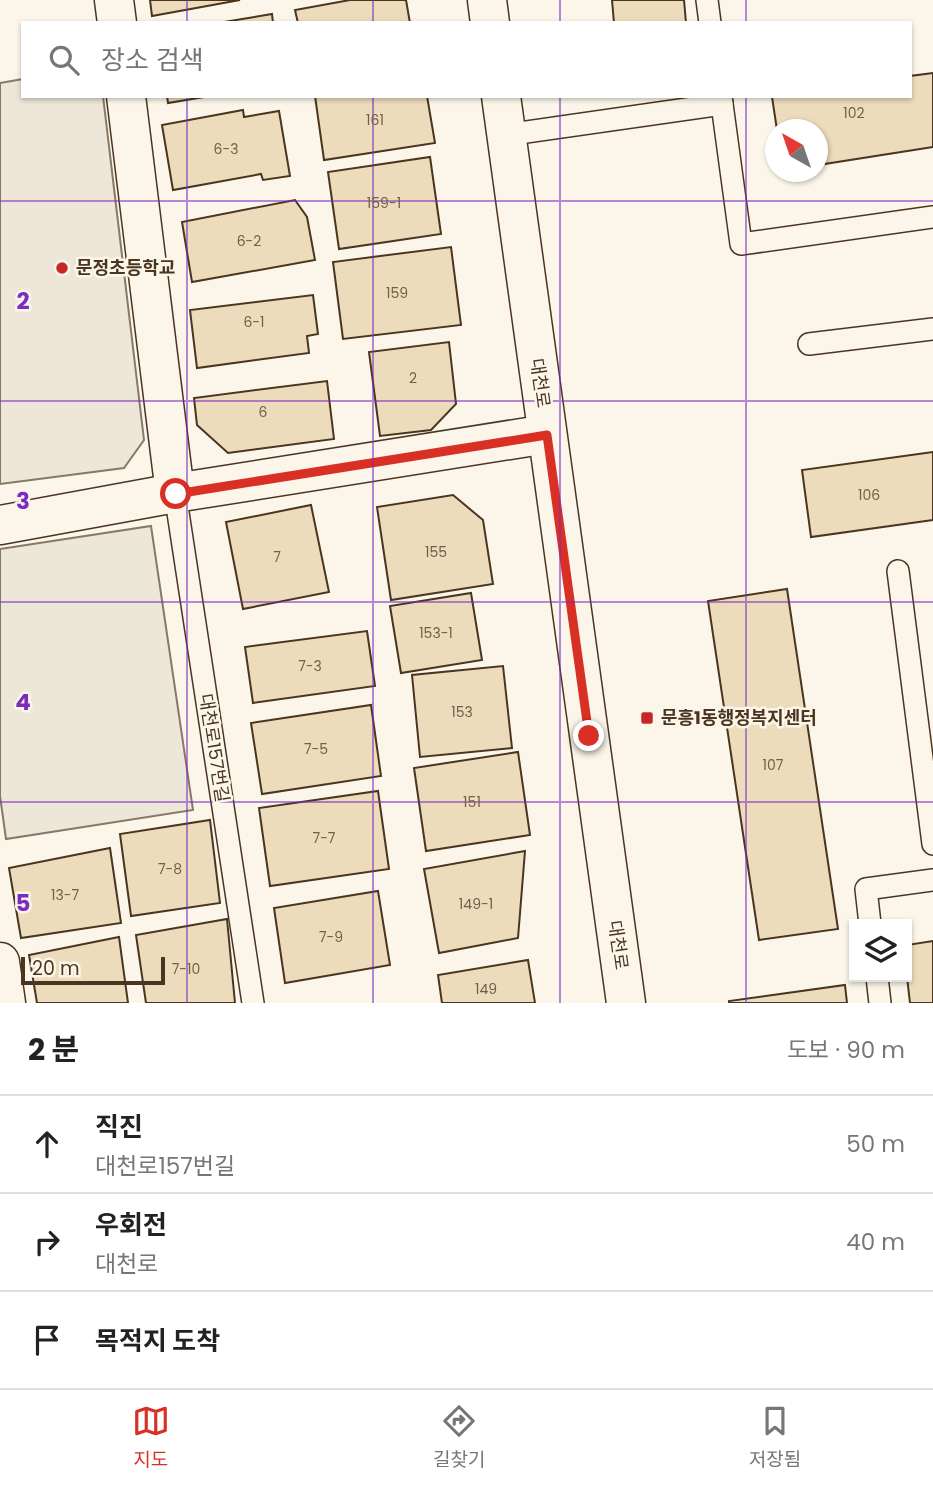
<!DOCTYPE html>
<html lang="ko">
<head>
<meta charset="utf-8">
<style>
  :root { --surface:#fff; --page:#f2f2f2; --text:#222; --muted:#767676; --line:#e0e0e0; --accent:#d93025 }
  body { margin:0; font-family:Poppins,"Noto Sans KR",sans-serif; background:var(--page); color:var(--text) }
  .controls { position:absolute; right:21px; bottom:21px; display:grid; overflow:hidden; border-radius:0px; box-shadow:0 2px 5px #0004 }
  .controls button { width:63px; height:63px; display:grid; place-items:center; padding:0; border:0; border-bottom:2px solid var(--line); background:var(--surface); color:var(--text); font:35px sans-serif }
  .compass { position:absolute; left:765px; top:119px; width:63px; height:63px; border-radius:50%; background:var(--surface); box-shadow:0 2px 5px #0004; rotate:320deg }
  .scale { position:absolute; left:21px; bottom:18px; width:144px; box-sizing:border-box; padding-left:7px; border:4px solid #4a3520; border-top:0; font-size:19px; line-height:24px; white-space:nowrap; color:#4a3520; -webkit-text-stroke:5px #fbf6e9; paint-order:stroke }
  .stop { position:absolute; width:21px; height:21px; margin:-16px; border:5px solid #d93025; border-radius:50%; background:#fff }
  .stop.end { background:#d93025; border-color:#fff; box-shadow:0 2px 7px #0008 }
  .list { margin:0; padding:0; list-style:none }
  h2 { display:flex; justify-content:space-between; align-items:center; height:91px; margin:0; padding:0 28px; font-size:30px }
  h2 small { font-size:23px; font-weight:400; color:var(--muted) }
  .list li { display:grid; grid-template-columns:46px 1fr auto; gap:21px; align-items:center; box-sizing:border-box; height:98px; padding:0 28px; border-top:2px solid var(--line) }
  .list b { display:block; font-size:26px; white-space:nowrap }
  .list p { margin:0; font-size:23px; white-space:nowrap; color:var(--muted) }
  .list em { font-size:23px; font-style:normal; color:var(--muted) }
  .icon { flex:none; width:38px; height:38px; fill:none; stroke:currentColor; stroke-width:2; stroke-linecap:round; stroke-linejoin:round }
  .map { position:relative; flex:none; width:933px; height:1003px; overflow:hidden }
  .search { position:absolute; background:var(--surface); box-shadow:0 2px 5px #0004; left:21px; right:21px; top:21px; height:77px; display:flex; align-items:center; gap:18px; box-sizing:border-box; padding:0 24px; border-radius:0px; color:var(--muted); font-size:26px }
  .sheet { height:385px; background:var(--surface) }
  nav { display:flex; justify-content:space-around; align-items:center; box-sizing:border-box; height:98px; border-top:2px solid var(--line); background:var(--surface); font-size:19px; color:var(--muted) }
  nav a { display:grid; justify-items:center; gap:4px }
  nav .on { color:var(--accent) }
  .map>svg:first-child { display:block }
</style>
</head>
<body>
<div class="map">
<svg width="933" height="1003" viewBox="0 0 933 1003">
  <rect width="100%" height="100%" fill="#fbf6e9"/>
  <polygon fill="#ede6d9" stroke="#887966" stroke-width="2" points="23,79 23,96 103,96 144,440 124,468 0,484 0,83"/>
  <polygon fill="#ede7d9" stroke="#887966" stroke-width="2" points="151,526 193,810 6,839 0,796 0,549"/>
  <g fill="#ecdcbc" stroke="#4a3520" stroke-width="2">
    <polygon points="150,0 240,0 152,16"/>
    <polygon points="350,0 406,0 410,23 298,23 295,10"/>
    <polygon points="612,0 684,0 686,23 614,23"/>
    <polygon points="272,14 273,23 218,23"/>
    <polygon points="933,73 933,147 818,165 818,130 777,130 772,97 910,96 910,76"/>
    <polygon points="167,96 210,96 168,103"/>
    <polygon points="315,96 427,96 435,143 324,160"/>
    <polygon points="243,110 244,117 279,111 290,176 263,180 261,174 173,190 162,125"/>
    <polygon points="430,157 441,234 339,249 328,172"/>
    <polygon points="295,200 307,217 315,260 192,282 182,222"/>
    <polygon points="451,247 461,325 343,339 333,262"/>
    <polygon points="313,295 318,334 307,336 309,353 197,368 190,310"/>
    <polygon points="449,342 456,404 431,430 380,436 369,352"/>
    <polygon points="327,381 334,439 228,453 197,425 194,398"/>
    <polygon points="933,452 933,520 811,537 802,470"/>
    <polygon points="453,495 483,520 493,584 391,600 377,507"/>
    <polygon points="311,505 329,592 243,609 226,522"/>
    <polygon points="787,589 838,929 759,940 708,601"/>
    <polygon points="471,593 482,660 401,673 390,606"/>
    <polygon points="367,631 375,686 253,703 245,647"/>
    <polygon points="503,666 512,748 420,757 412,675"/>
    <polygon points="371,705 381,776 262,794 251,723"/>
    <polygon points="518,752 530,835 426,851 414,768"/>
    <polygon points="378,791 389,869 270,886 259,808"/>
    <polygon points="210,820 220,903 131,916 120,834"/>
    <polygon points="110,848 121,923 21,938 9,868"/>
    <polygon points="525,851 518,938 439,953 424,869"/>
    <polygon points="378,891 390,965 285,983 274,908"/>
    <polygon points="227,919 235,1003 146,1003 136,935"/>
    <polygon points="119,937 128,1003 37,1003 29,955"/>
    <polygon points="933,941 933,1003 910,1003 907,977 907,945"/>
    <polygon points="528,960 535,1003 442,1003 438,975"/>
    <polygon points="845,985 847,1003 729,1003 729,1001"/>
  </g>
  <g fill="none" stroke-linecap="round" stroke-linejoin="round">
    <g stroke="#4a3520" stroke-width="24">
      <g id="service">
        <polyline points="707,0 710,23"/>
        <polyline points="722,104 741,244 933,217"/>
        <polyline points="506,135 722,104 721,96"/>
        <polyline points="809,344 933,329"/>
        <polyline points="175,493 253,1003"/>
        <polyline points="898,571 933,844"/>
        <polyline points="870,924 866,889 933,880"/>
        <polyline points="877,977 880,1003"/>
      </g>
    </g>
    <g stroke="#4a3520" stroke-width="41">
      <g id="minor">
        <polyline points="114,0 117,23"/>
        <polyline points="126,96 175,493"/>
        <polyline points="0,525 175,493 547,434"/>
        <polyline points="0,962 6,1003"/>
      </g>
    </g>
    <g stroke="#4a3520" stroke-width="41">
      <g id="tertiary">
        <polyline points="487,0 490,23"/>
        <polyline points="501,96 626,1003"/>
      </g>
    </g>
    <use href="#service" stroke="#fbf6e9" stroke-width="21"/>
    <use href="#minor" stroke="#fbf6e9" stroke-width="38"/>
    <use href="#tertiary" stroke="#fbf6e9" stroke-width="38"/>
  </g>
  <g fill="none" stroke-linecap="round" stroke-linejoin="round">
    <polyline stroke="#d93025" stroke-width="9" points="176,494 547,435 589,736"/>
  </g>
  <path fill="none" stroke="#7b2cbf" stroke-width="2" stroke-opacity="0.55" d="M187,0v23M373,0v23M560,0v23M746,0v23M187,96v907M373,96v907M560,96v907M746,96v907M0,201h933M0,401h933M0,602h933M0,802h933"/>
  <g fill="#c62828" stroke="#fbf6e9" stroke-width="2.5">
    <circle cx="62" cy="268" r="7"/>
    <rect x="640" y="711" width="14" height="14" rx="3.5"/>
  </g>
  <g text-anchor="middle" stroke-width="5" stroke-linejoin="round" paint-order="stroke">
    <g font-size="14" fill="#725f47">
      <text x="854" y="118">102</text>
      <text x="375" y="125">161</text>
      <text x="226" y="154">6-3</text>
      <text x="384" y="208">159-1</text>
      <text x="249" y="246">6-2</text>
      <text x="397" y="298">159</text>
      <text x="254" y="327">6-1</text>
      <text x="413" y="383">2</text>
      <text x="263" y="417">6</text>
      <text x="869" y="500">106</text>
      <text x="436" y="557">155</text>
      <text x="277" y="562">7</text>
      <text x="436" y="638">153-1</text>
      <text x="310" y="671">7-3</text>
      <text x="462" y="717">153</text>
      <text x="316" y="754">7-5</text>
      <text x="773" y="770">107</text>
      <text x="472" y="807">151</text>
      <text x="324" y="843">7-7</text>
      <text x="170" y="874">7-8</text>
      <text x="65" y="900">13-7</text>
      <text x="476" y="909">149-1</text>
      <text x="331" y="942">7-9</text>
      <text x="186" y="974">7-10</text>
      <text x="486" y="994">149</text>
    </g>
    <g font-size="18" font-weight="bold" fill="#4a3520" stroke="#fbf6e9" text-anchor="start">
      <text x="76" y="274">문정초등학교</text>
      <text x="661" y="724">문흥1동행정복지센터</text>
    </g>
    <g font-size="18" fill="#4a3520" stroke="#fbf6e9">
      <text transform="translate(540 383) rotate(82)" y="6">대천로</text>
      <text transform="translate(214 748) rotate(81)" y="6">대천로157번길</text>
      <text transform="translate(618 945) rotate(82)" y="6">대천로</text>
    </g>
  </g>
  <g font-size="23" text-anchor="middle" font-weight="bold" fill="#7b2cbf" stroke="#fbf6e9" stroke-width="5" stroke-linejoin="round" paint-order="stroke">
    <text x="23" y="309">2</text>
    <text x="23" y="509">3</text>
    <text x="23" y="710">4</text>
    <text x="23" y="911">5</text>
  </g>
</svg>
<div class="controls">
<button><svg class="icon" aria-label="layers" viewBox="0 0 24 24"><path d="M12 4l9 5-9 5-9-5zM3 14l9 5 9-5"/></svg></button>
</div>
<svg class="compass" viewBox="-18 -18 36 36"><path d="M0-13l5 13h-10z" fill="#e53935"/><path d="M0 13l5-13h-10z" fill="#767676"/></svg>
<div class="scale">20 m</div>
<div class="stop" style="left:176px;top:494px"></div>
<div class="stop end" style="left:589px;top:736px"></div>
<div class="search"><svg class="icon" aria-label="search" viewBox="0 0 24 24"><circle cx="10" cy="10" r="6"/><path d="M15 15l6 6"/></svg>장소 검색</div>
</div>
<section class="sheet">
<h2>2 분<small>도보 · 90 m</small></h2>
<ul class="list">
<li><svg class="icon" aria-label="ahead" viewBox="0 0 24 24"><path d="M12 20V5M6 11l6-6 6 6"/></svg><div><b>직진</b><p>대천로157번길</p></div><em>50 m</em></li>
<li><svg class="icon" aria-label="right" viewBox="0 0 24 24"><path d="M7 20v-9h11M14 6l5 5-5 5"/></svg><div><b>우회전</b><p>대천로</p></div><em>40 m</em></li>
<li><svg class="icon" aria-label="arrive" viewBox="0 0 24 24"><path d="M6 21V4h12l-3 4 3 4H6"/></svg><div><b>목적지 도착</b></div></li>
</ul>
</section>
<nav>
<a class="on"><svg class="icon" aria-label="map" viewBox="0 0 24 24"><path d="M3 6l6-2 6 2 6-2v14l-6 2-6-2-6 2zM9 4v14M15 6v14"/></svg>지도</a>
<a><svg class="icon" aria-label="directions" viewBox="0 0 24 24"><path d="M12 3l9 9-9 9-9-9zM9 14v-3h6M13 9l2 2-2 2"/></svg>길찾기</a>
<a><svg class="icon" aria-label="saved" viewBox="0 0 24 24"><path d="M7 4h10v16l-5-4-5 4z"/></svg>저장됨</a>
</nav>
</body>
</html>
